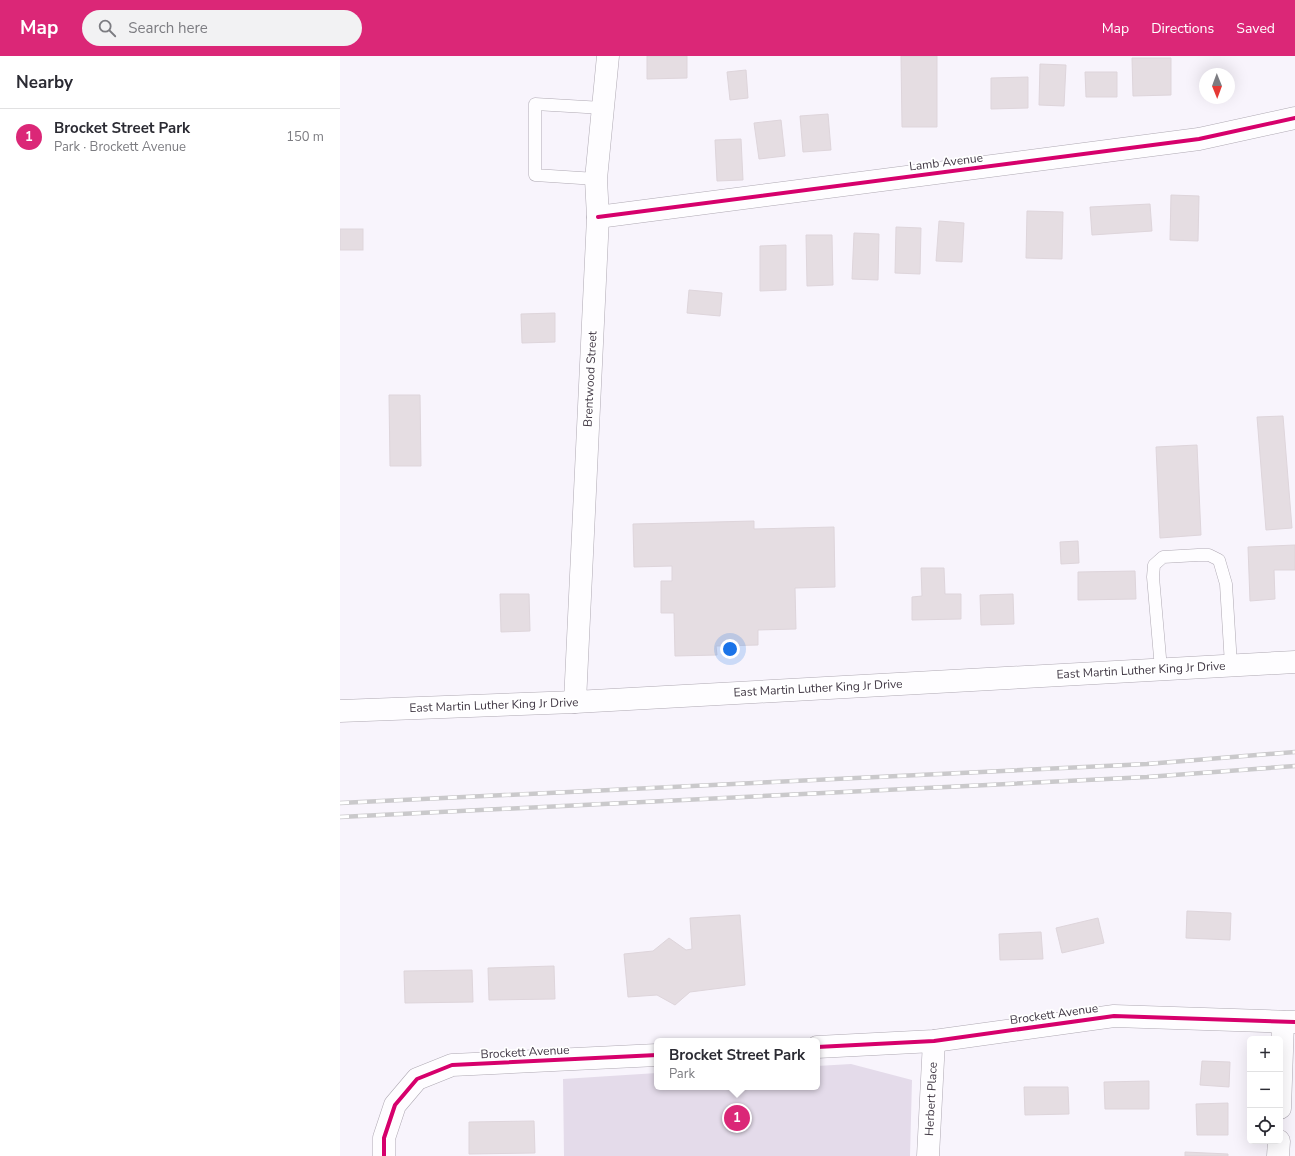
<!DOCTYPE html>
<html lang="en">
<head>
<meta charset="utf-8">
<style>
  :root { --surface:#fff; --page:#f2f2f3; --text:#2b2b33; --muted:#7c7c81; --line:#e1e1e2; --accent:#db2777 }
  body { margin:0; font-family:"Nunito Sans",sans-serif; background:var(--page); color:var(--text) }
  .controls { position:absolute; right:12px; bottom:12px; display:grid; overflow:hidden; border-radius:6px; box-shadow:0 4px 16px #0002 }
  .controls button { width:36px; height:36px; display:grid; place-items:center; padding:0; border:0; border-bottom:1px solid var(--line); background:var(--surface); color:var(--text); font:20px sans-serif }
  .compass { position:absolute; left:859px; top:12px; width:36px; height:36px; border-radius:50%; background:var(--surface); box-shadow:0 4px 16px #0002; rotate:179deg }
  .you { position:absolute; left:390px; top:593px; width:14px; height:14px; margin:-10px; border:3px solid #fff; border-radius:50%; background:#1a73e8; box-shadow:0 0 0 6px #1a73e833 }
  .badge { display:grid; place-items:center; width:26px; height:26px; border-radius:50%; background:var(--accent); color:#fff; font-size:13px; font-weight:700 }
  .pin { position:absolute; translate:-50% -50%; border:2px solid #fff; box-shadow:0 1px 4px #0006 }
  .popup { position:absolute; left:314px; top:982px; width:166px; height:52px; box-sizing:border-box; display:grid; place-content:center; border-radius:6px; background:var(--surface); filter:drop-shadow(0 1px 3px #0005); font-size:13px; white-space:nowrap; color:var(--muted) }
  .popup b { font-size:15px; color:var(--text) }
  .popup::after { content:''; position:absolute; left:50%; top:100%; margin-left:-8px; border:8px solid transparent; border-top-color:var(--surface) }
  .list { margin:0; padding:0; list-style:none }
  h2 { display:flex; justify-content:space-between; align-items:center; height:52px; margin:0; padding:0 16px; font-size:17px }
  h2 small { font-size:13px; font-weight:400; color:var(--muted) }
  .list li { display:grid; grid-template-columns:26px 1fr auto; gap:12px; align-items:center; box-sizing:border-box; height:56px; padding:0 16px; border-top:1px solid var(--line) }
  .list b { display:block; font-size:15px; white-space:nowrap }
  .list p { margin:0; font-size:13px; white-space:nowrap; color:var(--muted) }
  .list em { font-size:13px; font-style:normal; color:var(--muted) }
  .icon { flex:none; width:22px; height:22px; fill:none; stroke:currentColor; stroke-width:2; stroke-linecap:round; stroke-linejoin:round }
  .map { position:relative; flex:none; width:955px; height:1100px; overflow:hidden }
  header { display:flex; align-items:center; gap:24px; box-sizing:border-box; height:56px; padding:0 20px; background:var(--accent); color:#fff }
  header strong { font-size:19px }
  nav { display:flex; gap:22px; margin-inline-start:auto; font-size:14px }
  .search { width:280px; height:36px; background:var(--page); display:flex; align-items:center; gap:10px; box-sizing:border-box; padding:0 14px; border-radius:22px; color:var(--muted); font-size:15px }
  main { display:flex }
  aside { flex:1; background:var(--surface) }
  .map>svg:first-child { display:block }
</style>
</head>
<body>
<header>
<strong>Map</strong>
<div class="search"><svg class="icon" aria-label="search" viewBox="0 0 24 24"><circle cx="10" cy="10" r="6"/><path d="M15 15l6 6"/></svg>Search here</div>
<nav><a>Map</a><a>Directions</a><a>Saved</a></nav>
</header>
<main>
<aside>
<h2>Nearby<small></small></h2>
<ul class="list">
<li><span class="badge">1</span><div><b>Brocket Street Park</b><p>Park · Brockett Avenue</p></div><em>150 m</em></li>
</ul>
</aside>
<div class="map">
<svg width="955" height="1100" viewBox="0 0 955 1100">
  <rect width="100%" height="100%" fill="#f8f4fc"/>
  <polygon fill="#e4dbea" points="511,1008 572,1024 570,1100 224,1100 223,1023 317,1017 317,1031 477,1031 477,1010"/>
  <g fill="#e5dde2" stroke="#ded5db">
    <polygon points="307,0 347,0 347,22 307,23"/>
    <polygon points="561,0 597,0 597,71 562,71"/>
    <polygon points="792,2 831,2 831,39 793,40"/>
    <polygon points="700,8 726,9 724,50 699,49"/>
    <polygon points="406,14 408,42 390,44 387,16"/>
    <polygon points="745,16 777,16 777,41 746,41"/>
    <polygon points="688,21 688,52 651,53 651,22"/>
    <polygon points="488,58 491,94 463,96 460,60"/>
    <polygon points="441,64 445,100 419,103 414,67"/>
    <polygon points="401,83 403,124 377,125 375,84"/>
    <polygon points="831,139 859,140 858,185 830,184"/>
    <polygon points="810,148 812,175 752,179 750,151"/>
    <polygon points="687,155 723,156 722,203 686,202"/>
    <polygon points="599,165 624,167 622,206 596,205"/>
    <polygon points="556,171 581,172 580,218 555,217"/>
    <rect x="0" y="173" width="23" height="21"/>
    <polygon points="514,177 539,178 538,224 512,223"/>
    <polygon points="466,179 492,179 493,229 467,230"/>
    <polygon points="446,189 446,234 420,235 420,190"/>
    <polygon points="349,234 382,237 380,260 347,257"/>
    <polygon points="215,257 215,286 182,287 181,258"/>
    <polygon points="49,339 80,339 81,410 50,410"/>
    <polygon points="943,360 952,472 926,474 917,361"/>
    <polygon points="857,389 861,479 820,482 816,391"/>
    <polygon points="414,465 414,473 494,471 495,531 455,532 456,573 418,574 418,589 376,590 377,599 335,600 334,557 321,557 321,525 332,525 332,510 294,511 293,468"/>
    <polygon points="738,485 739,507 721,508 720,486"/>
    <polygon points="955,489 955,514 934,514 935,543 910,545 908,491"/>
    <polygon points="581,512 604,512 605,538 621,538 621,563 572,564 572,541 582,540"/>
    <polygon points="795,515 796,543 738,544 738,516"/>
    <polygon points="160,538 189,538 190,575 161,576"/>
    <polygon points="673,538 674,568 641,569 640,539"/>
    <polygon points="847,855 891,857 890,884 846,882"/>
    <polygon points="400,859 405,929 350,936 335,949 317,939 288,941 284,898 313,895 329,882 346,894 352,893 350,862"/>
    <polygon points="758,862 764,887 722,897 716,872"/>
    <polygon points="701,876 703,903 660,904 659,878"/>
    <polygon points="214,910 215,943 149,944 148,912"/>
    <polygon points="132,914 133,946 65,947 64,915"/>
    <polygon points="862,1005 890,1006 889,1031 860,1029"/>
    <polygon points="809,1025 809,1053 765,1053 764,1026"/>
    <polygon points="684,1031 728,1031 729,1058 685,1059"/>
    <polygon points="888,1047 888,1079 857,1079 856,1048"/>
    <polygon points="194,1065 195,1097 129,1098 129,1066"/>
    <polygon points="845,1096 888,1098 888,1100 845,1100"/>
  </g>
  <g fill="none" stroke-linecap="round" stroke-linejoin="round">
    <g stroke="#afa9b3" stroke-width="13">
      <g id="service">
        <polyline points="256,123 195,119 195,48 263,52"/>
        <polyline points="821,613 813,521 814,509 823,501 858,499 869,499 879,504 886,528 891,609"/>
      </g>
    </g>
    <g stroke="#afa9b3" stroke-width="23">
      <g id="minor">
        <polyline points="258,161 859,83 955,62"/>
        <polyline points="477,991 594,985 774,960 955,966"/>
        <polyline points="940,1052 943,966"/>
        <polyline points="44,1100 44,1082 55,1049 77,1023 112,1009 317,999"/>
        <polyline points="588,1100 594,985"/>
        <polyline points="938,1100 939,1085"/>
      </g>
    </g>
    <g stroke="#afa9b3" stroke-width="23">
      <g id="secondary">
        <polyline points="235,646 258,161 256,123 268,0"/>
        <polyline points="0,655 235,646 955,606"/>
      </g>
    </g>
    <use href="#service" stroke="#fefdff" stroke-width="12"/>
    <use href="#minor" stroke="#fefdff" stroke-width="22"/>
    <use href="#secondary" stroke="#fefdff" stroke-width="22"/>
    <g stroke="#cac9cb" stroke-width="4.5">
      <g id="rail">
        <polyline points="0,747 807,708 955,696"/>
        <polyline points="0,761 807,721 955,710"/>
      </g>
    </g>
    <use href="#rail" stroke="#fff" stroke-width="3" stroke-dasharray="9" stroke-linecap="butt"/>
    <g stroke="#fff" stroke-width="6">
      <g id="cycleway">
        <polyline points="258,161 859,83 955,62"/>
        <polyline points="477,991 594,985 774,960 955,966"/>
        <polyline points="44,1100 44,1082 55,1049 77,1023 112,1009 317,999"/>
      </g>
    </g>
    <use href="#cycleway" stroke="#d6006c" stroke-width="4"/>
  </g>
  <g text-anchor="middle" stroke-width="3.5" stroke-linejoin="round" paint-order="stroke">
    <g font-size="12" fill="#413845" stroke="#fff">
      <text transform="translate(606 106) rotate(-7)" y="4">Lamb Avenue</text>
      <text transform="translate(250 323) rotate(-87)" y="4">Brentwood Street</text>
      <text transform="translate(801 614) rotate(-3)" y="4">East Martin Luther King Jr Drive</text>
      <text transform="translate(478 632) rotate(-3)" y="4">East Martin Luther King Jr Drive</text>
      <text transform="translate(154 649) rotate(-2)" y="4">East Martin Luther King Jr Drive</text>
      <text transform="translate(714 958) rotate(-8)" y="4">Brockett Avenue</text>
      <text transform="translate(185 996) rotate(-3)" y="4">Brockett Avenue</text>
      <text transform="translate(591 1043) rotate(-87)" y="4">Herbert Place</text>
    </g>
  </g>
</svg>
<div class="controls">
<button>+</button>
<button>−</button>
<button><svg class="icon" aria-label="locate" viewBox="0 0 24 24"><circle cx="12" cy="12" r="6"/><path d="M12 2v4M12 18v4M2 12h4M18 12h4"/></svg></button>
</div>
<svg class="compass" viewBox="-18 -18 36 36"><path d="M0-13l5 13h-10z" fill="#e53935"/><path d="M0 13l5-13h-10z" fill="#7c7c81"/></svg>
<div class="you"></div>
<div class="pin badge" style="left:397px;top:1062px">1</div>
<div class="popup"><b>Brocket Street Park</b>Park</div>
</div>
</main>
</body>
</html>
